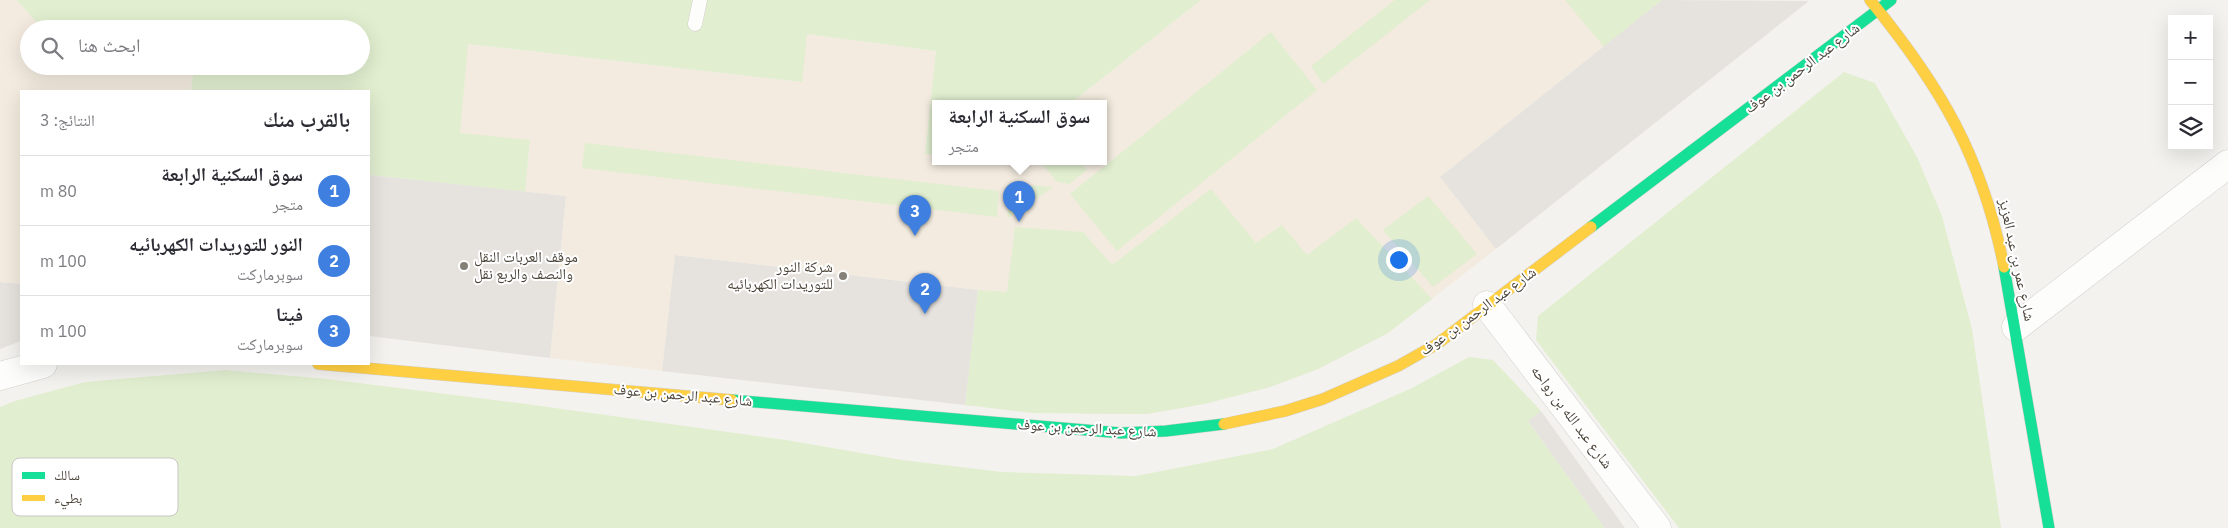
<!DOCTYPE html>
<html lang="ar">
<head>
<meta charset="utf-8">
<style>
  :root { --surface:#fff; --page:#f2f2f3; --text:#2b2b33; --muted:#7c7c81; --line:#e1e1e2; --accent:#868178 }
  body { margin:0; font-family:"IBM Plex Sans","Noto Naskh Arabic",sans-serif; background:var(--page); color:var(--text); direction:rtl }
  .controls { position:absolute; right:15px; top:15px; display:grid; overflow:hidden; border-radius:0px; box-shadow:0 5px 20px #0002 }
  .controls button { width:45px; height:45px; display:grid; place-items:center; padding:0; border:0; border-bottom:1px solid var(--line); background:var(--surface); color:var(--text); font:25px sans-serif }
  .you { position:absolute; left:1398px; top:259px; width:18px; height:18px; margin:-12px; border:4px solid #fff; border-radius:50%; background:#1a73e8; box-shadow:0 0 0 8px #1a73e833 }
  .badge { display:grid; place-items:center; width:32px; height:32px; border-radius:50%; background:var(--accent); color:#fff; font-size:16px; font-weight:700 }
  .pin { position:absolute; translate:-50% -41px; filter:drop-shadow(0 1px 2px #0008) }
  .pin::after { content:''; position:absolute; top:26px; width:18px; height:15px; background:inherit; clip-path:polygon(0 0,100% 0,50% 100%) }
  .popup { position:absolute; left:932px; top:100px; width:175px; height:65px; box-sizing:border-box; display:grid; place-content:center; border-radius:0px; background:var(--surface); filter:drop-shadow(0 1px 4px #0005); font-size:16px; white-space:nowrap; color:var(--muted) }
  .popup b { font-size:19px; color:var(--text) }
  .popup::after { content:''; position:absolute; left:50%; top:100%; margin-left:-10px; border:10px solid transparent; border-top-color:var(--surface) }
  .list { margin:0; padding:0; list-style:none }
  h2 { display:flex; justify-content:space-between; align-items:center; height:65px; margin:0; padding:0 20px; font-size:21px }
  h2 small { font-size:16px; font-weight:400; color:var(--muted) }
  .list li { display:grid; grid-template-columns:32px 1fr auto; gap:15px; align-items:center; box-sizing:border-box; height:70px; padding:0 20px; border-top:1px solid var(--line) }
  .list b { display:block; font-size:19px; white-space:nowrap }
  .list p { margin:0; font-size:16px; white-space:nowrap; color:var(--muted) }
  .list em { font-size:16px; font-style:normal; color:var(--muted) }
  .icon { flex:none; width:28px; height:28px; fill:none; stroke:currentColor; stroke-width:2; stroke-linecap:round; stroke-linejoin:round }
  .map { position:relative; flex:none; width:2228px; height:528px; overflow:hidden; direction:ltr }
  .search { position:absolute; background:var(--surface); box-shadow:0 5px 20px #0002; left:20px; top:20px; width:350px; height:55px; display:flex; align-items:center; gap:12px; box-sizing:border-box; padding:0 18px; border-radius:28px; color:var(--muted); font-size:19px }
  .panel { position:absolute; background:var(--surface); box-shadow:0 5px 20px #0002; left:20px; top:90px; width:350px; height:275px; border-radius:0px; direction:rtl }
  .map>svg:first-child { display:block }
</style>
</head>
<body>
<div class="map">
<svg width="2228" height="528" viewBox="0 0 2228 528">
  <rect width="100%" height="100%" fill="#f4f2ee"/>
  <g fill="#f3ebdf">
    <polygon points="0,0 17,0 38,24 73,29 29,29 29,66 194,66 191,91 21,91 21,284 0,282"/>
    <polygon points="1201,0 1662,0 1440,177 1496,249 1388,333 1318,369 1270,387 1204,404 1147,414 1087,414 965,405 978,290 676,255 662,371 550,358 566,196 525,192 530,141 460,134 467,44 802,82 806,34 936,51 925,154 935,155 935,161 1103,161 1103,103 1071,103"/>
  </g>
  <g fill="#e1eecf">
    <polygon points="17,0 1201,0 1071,103 935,103 935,155 925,154 936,51 807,34 802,82 468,44 460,133 530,140 525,192 369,175 369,91 191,91 194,66 361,66 361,29 73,29 38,24"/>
    <polygon points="1395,0 1430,0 1323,84 1311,66"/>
    <polygon points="1565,0 1662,0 1604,47"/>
    <polygon points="1271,32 1317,90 1117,251 1070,194"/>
    <polygon points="1844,72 1875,83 1917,157 1942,216 1972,329 2001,528 1679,528 1536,340 1538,316"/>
    <polygon points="585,143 999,191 997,217 582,168"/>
    <polygon points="1040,161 1079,161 1087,170 1069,184 1057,182"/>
    <polygon points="1012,184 1053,187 1007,219"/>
    <polygon points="1211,189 1256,243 1282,225 1307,255 1356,218 1432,299 1388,333 1318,369 1270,387 1204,404 1147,414 1032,413 965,405 978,290 1007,292 1015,227 1083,232 1112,265"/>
    <polygon points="1428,196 1477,254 1433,287 1383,230"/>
    <polygon points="1469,357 1493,360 1541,411 1528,421 1605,528 0,528 0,407 15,401 85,382 225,370 327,379 519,403 786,440 902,460 1002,472 1136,476 1273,449 1412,388"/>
  </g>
  <g fill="#e6e3df">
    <polygon points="1662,0 1809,1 1496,249 1440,177"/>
    <polygon points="369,175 566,196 550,358 369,336"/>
    <polygon points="675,255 978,290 965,405 662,371"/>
    <polygon points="0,282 21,284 21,341 0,349"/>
    <polygon points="1541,411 1625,528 1605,528 1528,421"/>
  </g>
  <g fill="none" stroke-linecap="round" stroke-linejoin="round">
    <g stroke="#d2d0cb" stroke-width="15">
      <polyline id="lane" points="695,24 700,0"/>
    </g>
    <g stroke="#d2d0cb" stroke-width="29">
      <g id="street">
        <polyline points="1487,305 1657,528"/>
        <polyline points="2016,327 2228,164"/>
        <polyline points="0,376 43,364"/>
      </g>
    </g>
    <g stroke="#d3cfc5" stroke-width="12">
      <g id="fast">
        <polyline points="1591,227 1891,0"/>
        <polyline points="2004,267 2049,528"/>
        <polyline points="732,400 1121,433 1166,431 1224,424"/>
      </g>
    </g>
    <g stroke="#d3cfc5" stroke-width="12">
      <g id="slow">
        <path d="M1870,0c71,87 112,156 134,267"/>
        <polyline points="318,364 732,400"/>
        <polyline points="1224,424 1285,411 1323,399 1398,366 1437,344 1591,227"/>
      </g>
    </g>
    <use href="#lane" stroke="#fdfdfc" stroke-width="14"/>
    <use href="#street" stroke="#fdfdfc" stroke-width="28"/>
    <use href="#fast" stroke="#16e098" stroke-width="11"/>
    <use href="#slow" stroke="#ffcf43" stroke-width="11"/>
  </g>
  <g fill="#868178" stroke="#fff" stroke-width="2">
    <circle cx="464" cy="266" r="5"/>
    <circle cx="843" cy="276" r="5"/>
  </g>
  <g text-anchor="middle" stroke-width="4" stroke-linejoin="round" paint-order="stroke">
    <g font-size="15" fill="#4b4439" stroke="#fff">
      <text transform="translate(1802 68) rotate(-37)" y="5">شارع عبد الرحمن بن عوف</text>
      <text transform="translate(2017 260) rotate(78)" y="5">شارع عمر بن عبد العزيز</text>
      <text transform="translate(1478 311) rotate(-36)" y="5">شارع عبد الرحمن بن عوف</text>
      <text transform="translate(683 395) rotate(5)" y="5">شارع عبد الرحمن بن عوف</text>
      <text transform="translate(1572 417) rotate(53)" y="5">شارع عبد الله بن رواحه</text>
      <text transform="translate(1087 428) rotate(3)" y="5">شارع عبد الرحمن بن عوف</text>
    </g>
    <g font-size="15" fill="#4b4439" stroke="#fff" text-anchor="start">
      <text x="474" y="262">موقف العربات النقل<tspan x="474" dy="17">والنصف والربع نقل</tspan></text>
      <text x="833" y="272" text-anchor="end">شركة النور<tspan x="833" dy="17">للتوريدات الكهربائيه</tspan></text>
    </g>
  </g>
  <rect x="12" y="458" width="166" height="58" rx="8" fill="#fff" stroke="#c9c7c4" stroke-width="1"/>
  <rect x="22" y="472" width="23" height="7" fill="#16e098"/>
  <rect x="22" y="495" width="23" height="6" fill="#ffcf43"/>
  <g font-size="14" fill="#4b4439">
    <text x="54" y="480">سالك</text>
    <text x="54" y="503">بطيء</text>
  </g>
</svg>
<div class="controls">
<button>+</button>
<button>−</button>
<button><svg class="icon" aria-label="layers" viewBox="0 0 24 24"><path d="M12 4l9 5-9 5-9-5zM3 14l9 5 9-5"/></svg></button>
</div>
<div class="you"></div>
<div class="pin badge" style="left:1019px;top:222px;background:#3f7fe0">1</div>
<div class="popup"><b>سوق السكنية الرابعة</b>متجر</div>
<div class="pin badge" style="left:925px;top:314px;background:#3f7fe0">2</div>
<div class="pin badge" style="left:915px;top:236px;background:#3f7fe0">3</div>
<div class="search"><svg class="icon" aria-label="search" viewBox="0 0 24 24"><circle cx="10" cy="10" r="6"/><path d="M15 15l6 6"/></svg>ابحث هنا</div>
<section class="panel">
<h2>بالقرب منك<small>النتائج: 3</small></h2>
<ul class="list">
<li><span class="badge" style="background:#3f7fe0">1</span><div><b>سوق السكنية الرابعة</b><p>متجر</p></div><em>80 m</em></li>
<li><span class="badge" style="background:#3f7fe0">2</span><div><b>النور للتوريدات الكهربائيه</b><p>سوبرماركت</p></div><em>100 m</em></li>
<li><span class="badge" style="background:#3f7fe0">3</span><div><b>فيتا</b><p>سوبرماركت</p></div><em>100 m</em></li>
</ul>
</section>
</div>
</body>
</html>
